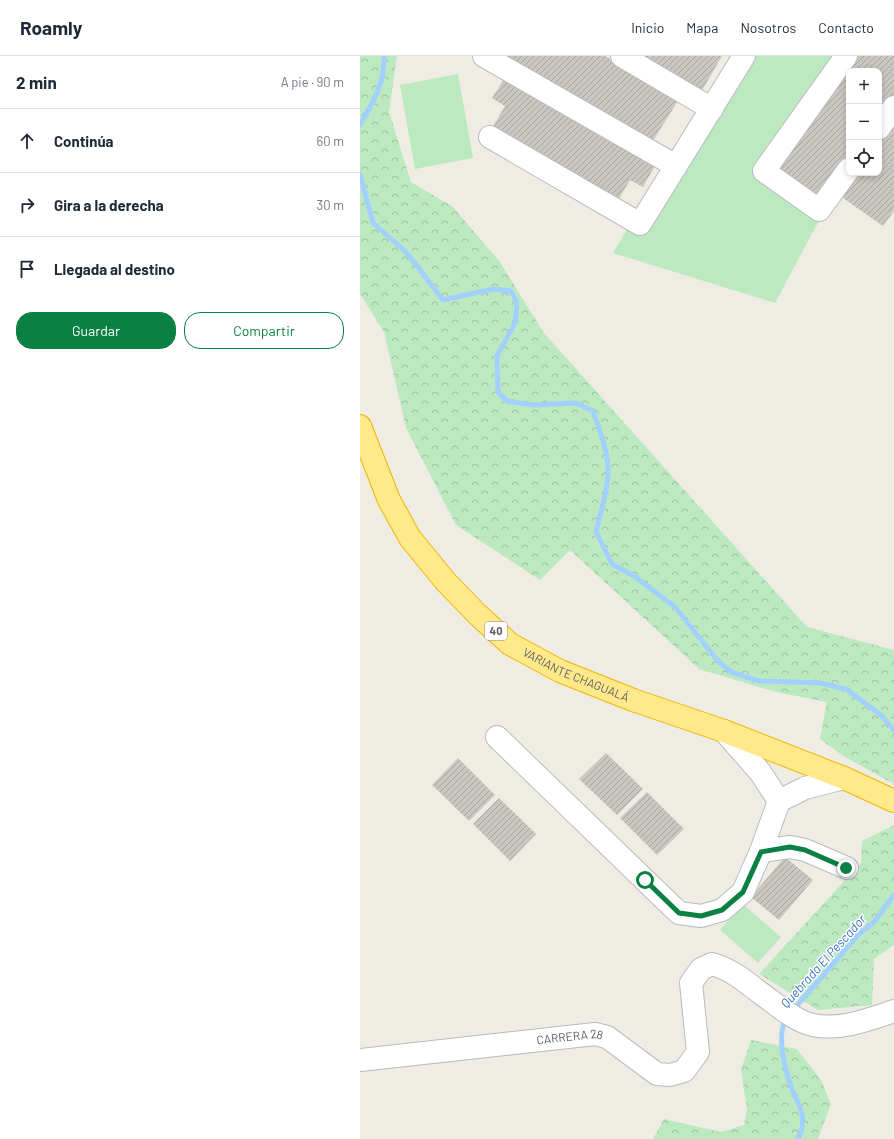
<!DOCTYPE html>
<html lang="es">
<head>
<meta charset="utf-8">
<style>
  :root { --surface:#fff; --page:#f6f6f7; --text:#1f2937; --muted:#747a83; --line:#e0e1e3; --accent:#0b8043 }
  body { margin:0; font-family:Barlow,sans-serif; background:var(--page); color:var(--text) }
  .controls { position:absolute; right:12px; top:12px; display:grid; overflow:hidden; border-radius:8px; box-shadow:0 2px 6px #0003 }
  .controls button { width:36px; height:36px; display:grid; place-items:center; padding:0; border:0; border-bottom:1px solid var(--line); background:var(--surface); color:var(--text); font:20px sans-serif }
  .stop { position:absolute; width:12px; height:12px; margin:-9px; border:3px solid #0b8043; border-radius:50%; background:#fff }
  .stop.end { background:#0b8043; border-color:#fff; box-shadow:0 1px 4px #0008 }
  .list { margin:0; padding:0; list-style:none }
  h2 { display:flex; justify-content:space-between; align-items:center; height:52px; margin:0; padding:0 16px; font-size:17px }
  h2 small { font-size:13px; font-weight:400; color:var(--muted) }
  .list li { display:grid; grid-template-columns:26px 1fr auto; gap:12px; align-items:center; box-sizing:border-box; height:64px; padding:0 16px; border-top:1px solid var(--line) }
  .list b { display:block; font-size:15px; white-space:nowrap }
  .list em { font-size:13px; font-style:normal; color:var(--muted) }
  .actions { display:flex; gap:8px; padding:12px 16px }
  .actions a { flex:1; padding:9px 0; border:1px solid var(--accent); border-radius:16px; text-align:center; font-size:14px; color:var(--accent) }
  .actions .main { background:var(--accent); color:#fff }
  .icon { flex:none; width:22px; height:22px; fill:none; stroke:currentColor; stroke-width:2; stroke-linecap:round; stroke-linejoin:round }
  .map { position:relative; flex:none; width:534px; height:1083px; overflow:hidden }
  header { display:flex; align-items:center; gap:24px; box-sizing:border-box; height:56px; padding:0 20px; background:var(--surface); border-bottom:1px solid var(--line) }
  header strong { font-size:19px }
  nav { display:flex; gap:22px; margin-inline-start:auto; font-size:14px }
  main { display:flex }
  aside { flex:1; background:var(--surface) }
  .map>svg:first-child { display:block }
</style>
</head>
<body>
<header>
<strong>Roamly</strong>
<nav><a>Inicio</a><a>Mapa</a><a>Nosotros</a><a>Contacto</a></nav>
</header>
<main>
<aside>
<h2>2 min<small>A pie · 90 m</small></h2>
<ul class="list">
<li><svg class="icon" aria-label="ahead" viewBox="0 0 24 24"><path d="M12 20V5M6 11l6-6 6 6"/></svg><div><b>Continúa</b></div><em>60 m</em></li>
<li><svg class="icon" aria-label="right" viewBox="0 0 24 24"><path d="M7 20v-9h11M14 6l5 5-5 5"/></svg><div><b>Gira a la derecha</b></div><em>30 m</em></li>
<li><svg class="icon" aria-label="arrive" viewBox="0 0 24 24"><path d="M6 21V4h12l-3 4 3 4H6"/></svg><div><b>Llegada al destino</b></div></li>
</ul>
<div class="actions"><a class="main">Guardar</a><a>Compartir</a></div>
</aside>
<div class="map">
<svg width="534" height="1083" viewBox="0 0 534 1083">
  <defs>
    <pattern id="forest-crowns" width="20" height="18" patternUnits="userSpaceOnUse"><rect width="20" height="18" fill="#bde9c0"/><path d="M2 6a3 3 0 1 1 6 0M12 15a3 3 0 1 1 6 0" fill="none" stroke="#9dc0a0"/></pattern>
    <pattern id="building-hatch" width="6" height="6" patternUnits="userSpaceOnUse"><rect width="6" height="6" fill="#cac7c0"/><path d="M-1 1l2-2M0 6l6-6M5 7l2-2" fill="none" stroke="#a7a5a0"/></pattern>
  </defs>
  <rect width="100%" height="100%" fill="#efede3"/>
  <g fill="#bde9c0">
    <polygon points="393,0 477,0 461,161 415,247 253,197 269,170 286,177"/>
    <polygon points="98,18 113,102 55,113 40,29"/>
    <polygon points="383,848 421,881 398,907 360,874"/>
  </g>
  <g fill="url(#forest-crowns)">
    <polygon points="0,0 37,0 29,56 51,126 93,151 140,206 184,277 447,571 534,594 534,728 483,700 460,683 467,646 416,636 339,613 210,494 180,524 96,469 46,372 24,276 0,238"/>
    <polygon points="534,769 534,889 514,903 512,949 458,954 399,918 501,807 502,785"/>
    <polygon points="391,984 437,993 461,1024 471,1048 458,1083 293,1083 304,1063 361,1076 384,1069 387,1053 381,1014"/>
  </g>
  <g fill="none" stroke-linecap="round" stroke-linejoin="round">
    <g stroke="#a3d1ff" stroke-width="5">
      <path d="M0,69c13,-23 25,-42 24,-69"/>
      <path d="M0,118l13,49 34,30 36,47 50,-11 18,2 6,12 -2,20 -18,33 1,36 9,9 26,4 43,-2 17,8c6,18 14,37 15,57 1,20 -8,45 -12,64l16,32 22,12 41,31 42,53 14,12 28,9 61,2 26,6 36,27 12,14"/>
      <polyline points="433,954 499,878 513,867 534,839"/>
      <path d="M426,963c-10,17 -1,52 6,70 8,19 16,29 6,50"/>
    </g>
  </g>
  <g fill="url(#building-hatch)">
    <polygon points="142,0 245,0 319,43 291,88"/>
    <polygon points="275,0 362,0 340,38"/>
    <polygon points="498,0 534,0 534,39 519,60 519,15 489,15 489,103 460,144 417,114"/>
    <polygon points="146,20 296,108 283,131 270,124 257,146 132,72 145,50 132,42"/>
    <polygon points="534,65 534,155 523,170 480,140 497,117 519,117 519,86"/>
    <polygon points="246,697 283,733 257,759 219,723"/>
    <polygon points="98,702 135,739 109,765 72,729"/>
    <polygon points="287,736 324,773 297,799 260,762"/>
    <polygon points="139,742 176,778 150,805 113,768"/>
    <polygon points="425,801 453,824 419,864 391,841"/>
  </g>
  <g fill="none" stroke-linecap="round" stroke-linejoin="round">
    <g stroke="#b8bbc0" stroke-width="24">
      <g id="minor">
        <polyline points="124,0 316,110"/>
        <polyline points="262,0 352,53"/>
        <polyline points="486,0 404,115 459,154 489,113"/>
        <polyline points="519,72 534,51"/>
        <polyline points="130,81 280,168 384,0"/>
        <polyline points="364,675 400,716 419,745"/>
        <polyline points="137,681 319,857 341,860 362,854 383,836 401,795 419,745 445,732 484,722"/>
        <polyline points="401,795 430,791 445,794 487,812"/>
        <path id="s1" d="M0,1004l235,-26 12,3 50,37 13,1 14,-4 14,-19 -7,-69 10,-14 11,-5c18,5 32,16 47,28 16,11 35,29 54,33 27,6 57,-6 81,-14"/>
      </g>
    </g>
    <g stroke="#f2b600" stroke-width="24">
      <g id="highway">
        <path id="s2" d="M0,370l29,74 21,38 36,44 31,32 33,30 50,27 73,29 91,31 120,47 50,23"/>
      </g>
    </g>
    <use href="#minor" stroke="#fff" stroke-width="22"/>
    <use href="#highway" stroke="#ffe98a" stroke-width="22"/>
  </g>
  <g fill="none" stroke-linecap="round" stroke-linejoin="round">
    <polyline stroke="#0b8043" stroke-width="5" points="285,824 319,857 341,860 362,854 383,836 401,796 430,791 445,794 486,812"/>
  </g>
  <g text-anchor="middle" stroke-width="3" stroke-linejoin="round" paint-order="stroke">
    <rect fill="#fff" stroke="#8c8f93" stroke-width="1" x="125" y="566" width="22" height="18" rx="3"/>
    <g font-size="11" font-weight="bold" fill="#5b5f65">
      <text x="136" y="579">40</text>
    </g>
    <g font-size="12" fill="#5b5f65" stroke="#fff">
      <text dy="4" stroke="none"><textPath href="#s2" startOffset="342">VARIANTE CHAGUALÁ</textPath></text>
      <text dy="4" stroke="none"><textPath href="#s1" startOffset="211">CARRERA 28</textPath></text>
    </g>
    <g font-size="13" font-style="italic" fill="#3a74c3" stroke="#fff">
      <text transform="translate(463 905) rotate(-48)" y="5">Quebrada El Pescador</text>
    </g>
  </g>
</svg>
<div class="controls">
<button>+</button>
<button>−</button>
<button><svg class="icon" aria-label="locate" viewBox="0 0 24 24"><circle cx="12" cy="12" r="6"/><path d="M12 2v4M12 18v4M2 12h4M18 12h4"/></svg></button>
</div>
<div class="stop" style="left:285px;top:824px"></div>
<div class="stop end" style="left:486px;top:812px"></div>
</div>
</main>
</body>
</html>
